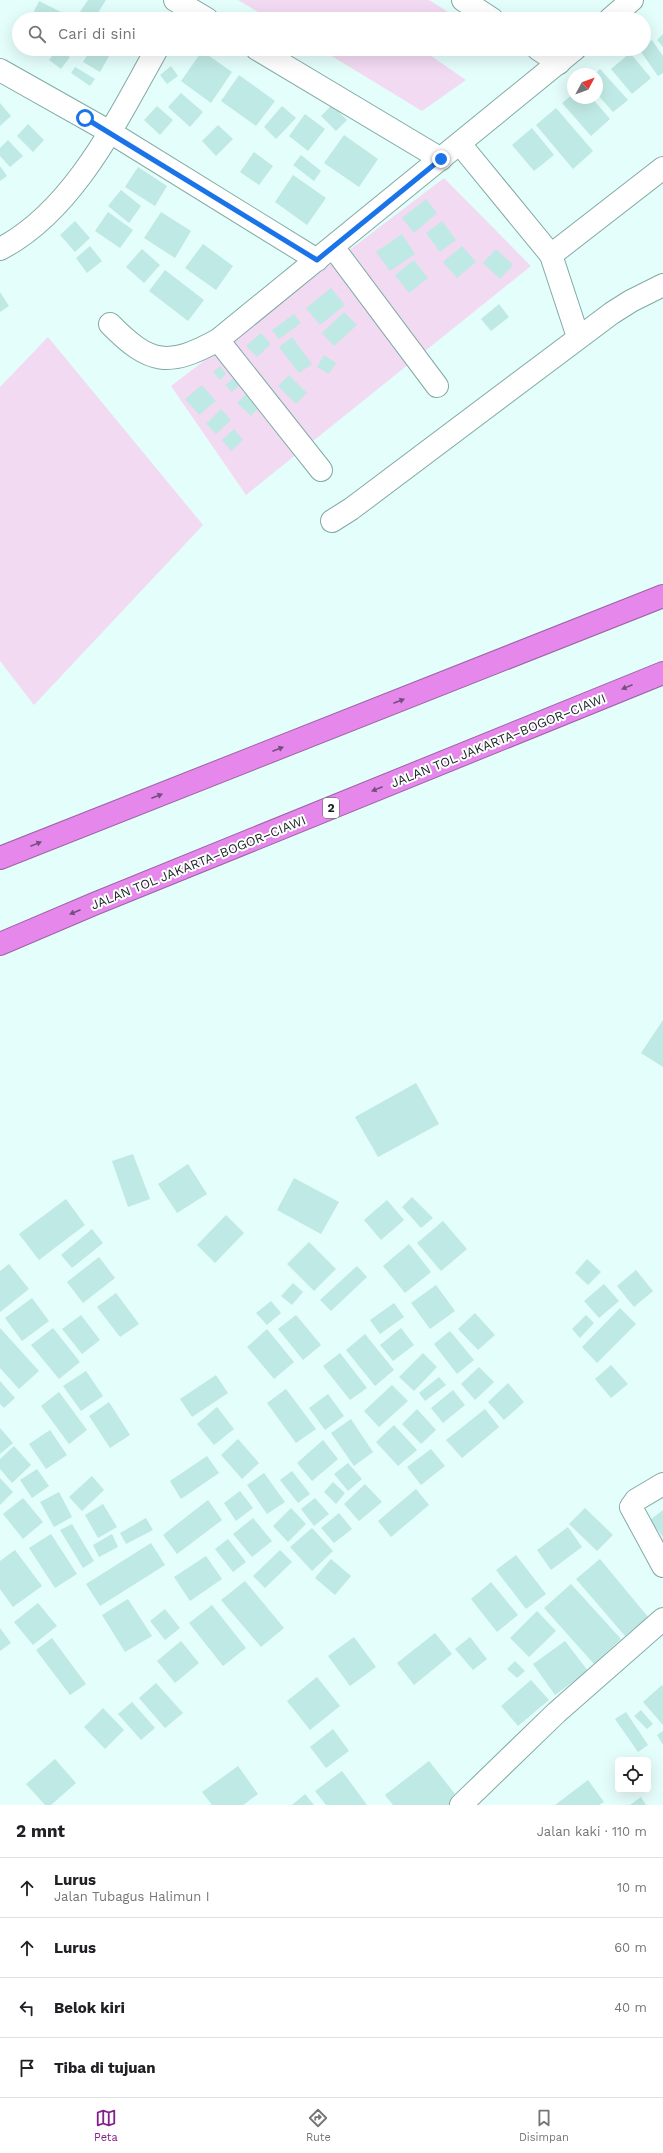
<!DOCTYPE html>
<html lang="id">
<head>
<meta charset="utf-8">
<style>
  :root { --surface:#fff; --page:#f6f6f6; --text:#202124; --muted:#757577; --line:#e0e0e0; --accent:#84208a }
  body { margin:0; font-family:"Work Sans",sans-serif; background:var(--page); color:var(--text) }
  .controls { position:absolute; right:12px; bottom:12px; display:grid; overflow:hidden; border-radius:6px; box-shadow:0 4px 16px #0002 }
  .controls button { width:36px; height:36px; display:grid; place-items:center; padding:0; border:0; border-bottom:1px solid var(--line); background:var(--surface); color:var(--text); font:20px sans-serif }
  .compass { position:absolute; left:567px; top:68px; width:36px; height:36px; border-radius:50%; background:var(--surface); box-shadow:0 4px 16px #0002; rotate:49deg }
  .stop { position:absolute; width:12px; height:12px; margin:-9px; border:3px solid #1a73e8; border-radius:50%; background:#fff }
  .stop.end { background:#1a73e8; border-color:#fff; box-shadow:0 1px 4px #0008 }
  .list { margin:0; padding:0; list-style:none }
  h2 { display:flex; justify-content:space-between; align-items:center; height:52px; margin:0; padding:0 16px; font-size:17px }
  h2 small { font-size:13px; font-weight:400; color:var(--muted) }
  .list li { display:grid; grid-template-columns:26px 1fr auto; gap:12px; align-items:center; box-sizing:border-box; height:60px; padding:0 16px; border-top:1px solid var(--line) }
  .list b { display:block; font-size:15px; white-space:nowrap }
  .list p { margin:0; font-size:13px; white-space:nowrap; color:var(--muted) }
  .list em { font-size:13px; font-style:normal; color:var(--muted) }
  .icon { flex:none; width:22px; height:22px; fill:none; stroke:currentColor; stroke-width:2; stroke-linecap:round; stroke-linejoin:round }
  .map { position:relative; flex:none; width:663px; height:1805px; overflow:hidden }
  .search { position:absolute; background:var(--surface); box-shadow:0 4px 16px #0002; left:12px; right:12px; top:12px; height:44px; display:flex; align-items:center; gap:10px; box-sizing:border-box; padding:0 14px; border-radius:22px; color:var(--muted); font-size:15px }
  .sheet { height:292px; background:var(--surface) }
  nav { display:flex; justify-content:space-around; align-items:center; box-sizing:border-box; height:56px; border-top:1px solid var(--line); background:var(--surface); font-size:11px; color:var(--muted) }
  nav a { display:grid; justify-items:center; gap:2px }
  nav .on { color:var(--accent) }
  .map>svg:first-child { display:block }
</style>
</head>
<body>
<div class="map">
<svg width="663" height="1805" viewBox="0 0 663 1805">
  <rect width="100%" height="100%" fill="#e4fefb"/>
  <g fill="#f2daf2">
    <polygon points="238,0 429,0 448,12 443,19 270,19"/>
    <polygon points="320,49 421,49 466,80 422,111"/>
    <polygon points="444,178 531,266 246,495 171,386"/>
    <polygon points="48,337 203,525 34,705 0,661 0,387"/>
  </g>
  <g fill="#bfe9e4">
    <polygon points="88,0 106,0 94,19 75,19"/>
    <polygon points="39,1 67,15 65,19 30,19"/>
    <polygon points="663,34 663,47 657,40"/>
    <polygon points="652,40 663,56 663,73 658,76 639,49 644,49 644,45"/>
    <polygon points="57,49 70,57 61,69 49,60"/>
    <polygon points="91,49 108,49 112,51 100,72 83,62"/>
    <polygon points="202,51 232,72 211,103 181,81"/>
    <polygon points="630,53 651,78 632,94 611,69"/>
    <polygon points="171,66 178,76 167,84 160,75"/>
    <polygon points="75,67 95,79 90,86 71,73"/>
    <polygon points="600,69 628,100 613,112 597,94 597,74 595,74"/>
    <polygon points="239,75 275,101 256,126 221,101"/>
    <polygon points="181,93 203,112 190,127 168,107"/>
    <polygon points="573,94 573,98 592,98 610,119 591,136 562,103"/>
    <polygon points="0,103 11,116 0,126"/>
    <polygon points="332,105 347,120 336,131 321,116"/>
    <polygon points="157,106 173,120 160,135 144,120"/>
    <polygon points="282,106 296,118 276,139 264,127"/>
    <polygon points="556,108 593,151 573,169 536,125"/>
    <polygon points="305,114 325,129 308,151 289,136"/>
    <polygon points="28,124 44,140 33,152 17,136"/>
    <polygon points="218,125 233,139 216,156 202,141"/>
    <polygon points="532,128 554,155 534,171 512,145"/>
    <polygon points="344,135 378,159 359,187 324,163"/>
    <polygon points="8,140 23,156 10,167 0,156 0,148"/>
    <polygon points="254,152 273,166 259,185 240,172"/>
    <polygon points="301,155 321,171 314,181 293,165"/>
    <polygon points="0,166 7,176 0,181"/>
    <polygon points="138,167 167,186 155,206 125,187"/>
    <polygon points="293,175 326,198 307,225 275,202"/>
    <polygon points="121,190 141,206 129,223 108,206"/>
    <polygon points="426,199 437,213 414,233 402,218"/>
    <polygon points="108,212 133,230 120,248 95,231"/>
    <polygon points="161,212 191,231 175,258 144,238"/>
    <polygon points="75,221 90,238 75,252 60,235"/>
    <polygon points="442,221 456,240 440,252 426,233"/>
    <polygon points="402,234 415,254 390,271 376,252"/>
    <polygon points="203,244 233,266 216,290 185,268"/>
    <polygon points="90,246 102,261 87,273 76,258"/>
    <polygon points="462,246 476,262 457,278 443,262"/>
    <polygon points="142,249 160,265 144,283 126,267"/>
    <polygon points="496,249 513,265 500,279 483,263"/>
    <polygon points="414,260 428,278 409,293 395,275"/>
    <polygon points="165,270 204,300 188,321 149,291"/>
    <polygon points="331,288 345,305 320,325 306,308"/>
    <polygon points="0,292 9,306 0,312"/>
    <polygon points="499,304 509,317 491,331 481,319"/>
    <polygon points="344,312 357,325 334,346 322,333"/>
    <polygon points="294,314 301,323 279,339 272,330"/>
    <polygon points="261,333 271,344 257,357 246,346"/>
    <polygon points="292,337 312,364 299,373 279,347"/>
    <polygon points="324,355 336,363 329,374 317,367"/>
    <polygon points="220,366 226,374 220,380 213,372"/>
    <polygon points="289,375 307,393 296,404 278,386"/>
    <polygon points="235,377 241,384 232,392 225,385"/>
    <polygon points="202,385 216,401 199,415 185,399"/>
    <polygon points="246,394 259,407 251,416 237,403"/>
    <polygon points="221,409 231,420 216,434 206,424"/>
    <polygon points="234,429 243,440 231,451 222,440"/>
    <polygon points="663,1020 663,1067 641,1053"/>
    <polygon points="416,1083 439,1124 378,1157 355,1117"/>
    <polygon points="133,1154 150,1199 128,1207 112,1161"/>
    <polygon points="188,1164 207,1194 177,1213 158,1184"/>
    <polygon points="294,1178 339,1202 321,1234 277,1210"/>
    <polygon points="412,1197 433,1218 421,1228 402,1207"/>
    <polygon points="66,1199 85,1225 39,1260 19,1234"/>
    <polygon points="387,1200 404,1220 381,1240 364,1220"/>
    <polygon points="226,1215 244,1233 215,1263 197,1245"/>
    <polygon points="443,1221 467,1249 441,1271 417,1243"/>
    <polygon points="92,1229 103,1243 72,1268 61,1255"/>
    <polygon points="309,1242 336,1269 314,1291 287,1264"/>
    <polygon points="409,1244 431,1272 405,1293 383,1266"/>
    <polygon points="99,1257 115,1278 83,1303 67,1282"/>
    <polygon points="587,1259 601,1272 588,1285 575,1273"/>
    <polygon points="9,1264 29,1289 0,1312 0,1271"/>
    <polygon points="357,1266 367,1277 331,1311 320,1300"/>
    <polygon points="636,1270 653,1291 634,1307 617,1286"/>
    <polygon points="293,1283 303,1292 292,1305 281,1296"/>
    <polygon points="604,1284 619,1301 599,1318 584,1301"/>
    <polygon points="436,1285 455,1311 430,1329 411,1303"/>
    <polygon points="116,1293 139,1324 120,1337 97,1307"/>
    <polygon points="32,1298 49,1321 22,1341 5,1318"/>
    <polygon points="271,1301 281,1313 267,1325 256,1313"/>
    <polygon points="394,1303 404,1317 380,1334 370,1320"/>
    <polygon points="620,1308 636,1324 597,1363 582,1347"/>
    <polygon points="475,1313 495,1335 478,1350 458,1329"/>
    <polygon points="81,1315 100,1340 82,1354 62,1329"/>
    <polygon points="296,1315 321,1345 303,1360 278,1329"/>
    <polygon points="586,1315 594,1323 580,1338 572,1329"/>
    <polygon points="0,1328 39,1371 19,1389 0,1368"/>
    <polygon points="53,1328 80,1362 59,1379 31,1345"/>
    <polygon points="401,1328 414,1345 393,1361 380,1345"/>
    <polygon points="267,1329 294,1362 274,1379 247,1347"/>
    <polygon points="450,1331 474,1360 457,1374 434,1344"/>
    <polygon points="365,1334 394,1370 375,1386 346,1350"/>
    <polygon points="340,1353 367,1388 350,1400 323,1366"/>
    <polygon points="423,1353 437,1367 414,1391 399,1377"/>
    <polygon points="611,1365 628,1384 611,1398 595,1379"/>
    <polygon points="479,1367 494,1382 475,1400 461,1384"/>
    <polygon points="86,1371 103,1396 81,1411 63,1386"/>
    <polygon points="216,1375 228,1393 192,1417 180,1399"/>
    <polygon points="439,1377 446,1385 425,1401 419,1393"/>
    <polygon points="0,1381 15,1398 4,1408 0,1404"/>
    <polygon points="508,1383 524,1402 504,1420 488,1402"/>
    <polygon points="392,1385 408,1401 379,1427 364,1411"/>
    <polygon points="286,1389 316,1429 296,1443 267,1403"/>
    <polygon points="453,1390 465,1405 443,1423 431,1408"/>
    <polygon points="59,1392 87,1430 69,1444 41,1406"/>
    <polygon points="328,1394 344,1416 325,1430 309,1408"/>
    <polygon points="109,1402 130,1435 110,1448 89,1416"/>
    <polygon points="217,1407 234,1429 214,1445 197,1424"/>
    <polygon points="417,1409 436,1430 421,1444 402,1424"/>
    <polygon points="485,1409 499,1427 462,1458 446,1440"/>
    <polygon points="351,1419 373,1452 354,1466 331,1433"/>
    <polygon points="394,1425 417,1450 398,1466 376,1442"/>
    <polygon points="0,1428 13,1443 0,1454"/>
    <polygon points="50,1430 67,1455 46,1469 29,1444"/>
    <polygon points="238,1439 259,1463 242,1479 221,1455"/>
    <polygon points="323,1440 338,1459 312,1481 297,1463"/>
    <polygon points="14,1446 31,1465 12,1483 0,1469 0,1459"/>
    <polygon points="431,1449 445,1466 421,1485 407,1467"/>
    <polygon points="207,1456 219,1473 181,1499 170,1481"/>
    <polygon points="348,1463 362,1479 348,1491 334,1474"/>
    <polygon points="37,1469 49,1486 32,1498 20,1480"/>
    <polygon points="292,1471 310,1494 298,1503 280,1480"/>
    <polygon points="264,1473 285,1502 267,1514 247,1485"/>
    <polygon points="92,1476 104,1490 82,1511 69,1497"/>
    <polygon points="0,1478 13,1492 0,1505"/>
    <polygon points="333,1482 345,1493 336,1504 324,1492"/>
    <polygon points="365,1484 382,1502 359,1521 344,1504"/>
    <polygon points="416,1489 429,1505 391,1537 378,1521"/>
    <polygon points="240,1491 253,1508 236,1521 224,1503"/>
    <polygon points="59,1492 72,1517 54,1527 40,1502"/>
    <polygon points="23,1498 43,1522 23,1539 3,1514"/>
    <polygon points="315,1498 329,1514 314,1526 301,1509"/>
    <polygon points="208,1500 222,1520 177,1554 163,1535"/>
    <polygon points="103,1504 117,1527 98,1538 85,1515"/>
    <polygon points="291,1508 306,1524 288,1542 273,1526"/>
    <polygon points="585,1508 613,1535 597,1551 569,1524"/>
    <polygon points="663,1510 663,1537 650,1520"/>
    <polygon points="339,1513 352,1529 334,1543 321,1528"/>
    <polygon points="146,1518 153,1530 126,1544 120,1533"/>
    <polygon points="253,1518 272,1541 252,1557 233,1534"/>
    <polygon points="72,1524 94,1561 83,1568 60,1530"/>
    <polygon points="568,1527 582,1547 551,1570 537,1550"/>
    <polygon points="312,1528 333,1551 312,1571 290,1547"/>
    <polygon points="51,1534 77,1574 55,1588 29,1548"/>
    <polygon points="112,1534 118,1547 99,1557 93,1545"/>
    <polygon points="228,1539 246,1562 233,1572 215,1549"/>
    <polygon points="151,1543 165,1565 100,1606 86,1584"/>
    <polygon points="15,1550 42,1586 13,1607 0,1589 0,1561"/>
    <polygon points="280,1550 292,1562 265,1588 253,1576"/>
    <polygon points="516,1555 546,1594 526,1609 496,1570"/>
    <polygon points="206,1556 222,1579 190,1601 174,1577"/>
    <polygon points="331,1559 351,1576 335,1595 315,1578"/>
    <polygon points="600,1559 648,1617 625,1636 576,1579"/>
    <polygon points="245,1581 284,1628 261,1647 221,1600"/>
    <polygon points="491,1582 518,1615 497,1632 471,1599"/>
    <polygon points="571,1584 621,1639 594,1664 544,1608"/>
    <polygon points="128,1599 152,1636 125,1652 102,1615"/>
    <polygon points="38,1603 57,1626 33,1645 14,1622"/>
    <polygon points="212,1605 246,1648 223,1666 189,1623"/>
    <polygon points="165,1609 180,1628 165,1640 150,1621"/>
    <polygon points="537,1611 556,1631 529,1657 510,1638"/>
    <polygon points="0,1628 11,1643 0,1651"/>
    <polygon points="435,1633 452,1654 414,1685 397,1663"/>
    <polygon points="354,1637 376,1667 350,1686 328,1656"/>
    <polygon points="470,1637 487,1659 473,1670 455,1649"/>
    <polygon points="52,1638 86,1684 70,1695 36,1650"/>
    <polygon points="181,1641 199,1663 175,1683 157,1661"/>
    <polygon points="565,1641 588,1671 555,1695 533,1664"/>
    <polygon points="515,1661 525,1671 517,1678 507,1669"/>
    <polygon points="317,1677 340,1706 310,1730 287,1701"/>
    <polygon points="531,1680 549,1700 518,1726 501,1706"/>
    <polygon points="156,1683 183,1713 165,1728 139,1698"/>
    <polygon points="662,1685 663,1686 663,1725 643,1702"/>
    <polygon points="132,1702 155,1728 141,1740 118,1714"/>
    <polygon points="103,1708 124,1730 105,1749 84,1727"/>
    <polygon points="641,1710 653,1724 647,1729 634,1716"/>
    <polygon points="626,1712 648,1745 638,1752 615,1719"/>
    <polygon points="333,1729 349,1751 326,1768 310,1747"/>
    <polygon points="663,1731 663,1745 657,1735"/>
    <polygon points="55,1759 76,1783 51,1805 45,1805 26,1784"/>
    <polygon points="429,1761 459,1799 451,1805 393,1805 385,1795"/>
    <polygon points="238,1766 258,1794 243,1805 212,1805 202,1792"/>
    <polygon points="342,1771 367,1805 326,1805 315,1791"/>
    <polygon points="588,1780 604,1802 599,1805 555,1805"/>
    <polygon points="305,1794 314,1805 292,1805"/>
    <polygon points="641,1797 646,1805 630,1805"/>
  </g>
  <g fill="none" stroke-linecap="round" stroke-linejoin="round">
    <g stroke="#82aaa6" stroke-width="24">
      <g id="street">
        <polyline points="175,0 207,19"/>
        <polyline points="463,0 492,19"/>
        <polyline points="610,19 632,0"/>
        <polyline points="257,49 441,159"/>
        <polyline points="538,49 559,63"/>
        <polyline points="0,70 110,132 317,260"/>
        <polyline points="460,144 551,255 578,337"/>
        <polyline points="333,247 437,386"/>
        <path d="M0,249c74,-38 118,-131 157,-200"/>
        <polyline points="551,255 663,168"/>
        <path d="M110,324c40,41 59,43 108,16l357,-291"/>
        <polyline points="218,340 321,470"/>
        <polyline points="332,521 351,509 612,313 631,301 663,285"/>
        <polyline points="663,1484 636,1500 631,1507 663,1566"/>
        <polyline points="461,1805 556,1713 663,1619"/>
      </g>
    </g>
    <g stroke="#9c64a4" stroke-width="24">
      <g id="highway">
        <polyline points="0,858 663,596"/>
        <polyline points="0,944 94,904 663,673"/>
      </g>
    </g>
    <use href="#street" stroke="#fff" stroke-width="22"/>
    <use href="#highway" stroke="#e687eb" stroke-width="22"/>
  </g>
  <defs><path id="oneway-solid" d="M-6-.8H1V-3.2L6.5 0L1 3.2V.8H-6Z"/></defs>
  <g fill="#72507c">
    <use href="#oneway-solid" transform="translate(627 687) rotate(158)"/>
    <use href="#oneway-solid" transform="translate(399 701) rotate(-21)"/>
    <use href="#oneway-solid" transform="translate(278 749) rotate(-21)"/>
    <use href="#oneway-solid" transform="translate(377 789) rotate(158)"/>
    <use href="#oneway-solid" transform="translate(157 796) rotate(-21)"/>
    <use href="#oneway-solid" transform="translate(36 844) rotate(-22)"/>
    <use href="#oneway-solid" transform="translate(75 912) rotate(157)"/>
  </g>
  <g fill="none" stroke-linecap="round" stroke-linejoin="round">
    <polyline stroke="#1a73e8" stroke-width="5" points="85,118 317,260 441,159"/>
  </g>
  <g text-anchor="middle" stroke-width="4" stroke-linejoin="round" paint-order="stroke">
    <rect fill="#fff" stroke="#5a6564" stroke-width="1" x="323" y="798" width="16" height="20" rx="3"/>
    <g font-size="12" font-weight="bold" fill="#132321">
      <text x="331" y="812">2</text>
    </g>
    <g font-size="13" fill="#132321" stroke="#fff">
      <text transform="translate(498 740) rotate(-22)" y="5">JALAN TOL JAKARTA–BOGOR–CIAWI</text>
      <text transform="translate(198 862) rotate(-22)" y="5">JALAN TOL JAKARTA–BOGOR–CIAWI</text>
    </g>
  </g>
</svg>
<div class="controls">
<button><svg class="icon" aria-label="locate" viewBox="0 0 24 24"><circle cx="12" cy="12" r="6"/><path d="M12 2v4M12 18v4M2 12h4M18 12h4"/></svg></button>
</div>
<svg class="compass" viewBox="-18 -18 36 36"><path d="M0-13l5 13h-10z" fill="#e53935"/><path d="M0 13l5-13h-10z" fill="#757577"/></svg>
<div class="stop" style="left:85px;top:118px"></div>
<div class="stop end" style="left:441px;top:159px"></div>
<div class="search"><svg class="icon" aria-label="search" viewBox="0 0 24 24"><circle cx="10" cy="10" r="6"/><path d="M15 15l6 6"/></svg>Cari di sini</div>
</div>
<section class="sheet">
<h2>2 mnt<small>Jalan kaki · 110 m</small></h2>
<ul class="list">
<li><svg class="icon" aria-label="ahead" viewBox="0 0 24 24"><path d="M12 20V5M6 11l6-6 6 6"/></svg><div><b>Lurus</b><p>Jalan Tubagus Halimun I</p></div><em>10 m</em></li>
<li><svg class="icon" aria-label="ahead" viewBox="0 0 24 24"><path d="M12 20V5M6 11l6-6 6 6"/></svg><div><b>Lurus</b></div><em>60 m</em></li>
<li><svg class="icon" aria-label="left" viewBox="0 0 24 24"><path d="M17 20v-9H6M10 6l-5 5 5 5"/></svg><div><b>Belok kiri</b></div><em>40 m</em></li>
<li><svg class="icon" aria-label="arrive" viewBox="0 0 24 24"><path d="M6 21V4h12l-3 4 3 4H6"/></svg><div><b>Tiba di tujuan</b></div></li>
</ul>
</section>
<nav>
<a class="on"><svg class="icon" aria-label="map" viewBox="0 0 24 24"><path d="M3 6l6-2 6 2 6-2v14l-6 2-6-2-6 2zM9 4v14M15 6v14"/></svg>Peta</a>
<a><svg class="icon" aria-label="directions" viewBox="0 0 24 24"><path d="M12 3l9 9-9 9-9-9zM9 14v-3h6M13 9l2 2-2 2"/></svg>Rute</a>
<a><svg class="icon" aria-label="saved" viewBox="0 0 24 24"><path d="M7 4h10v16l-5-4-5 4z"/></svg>Disimpan</a>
</nav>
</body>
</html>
